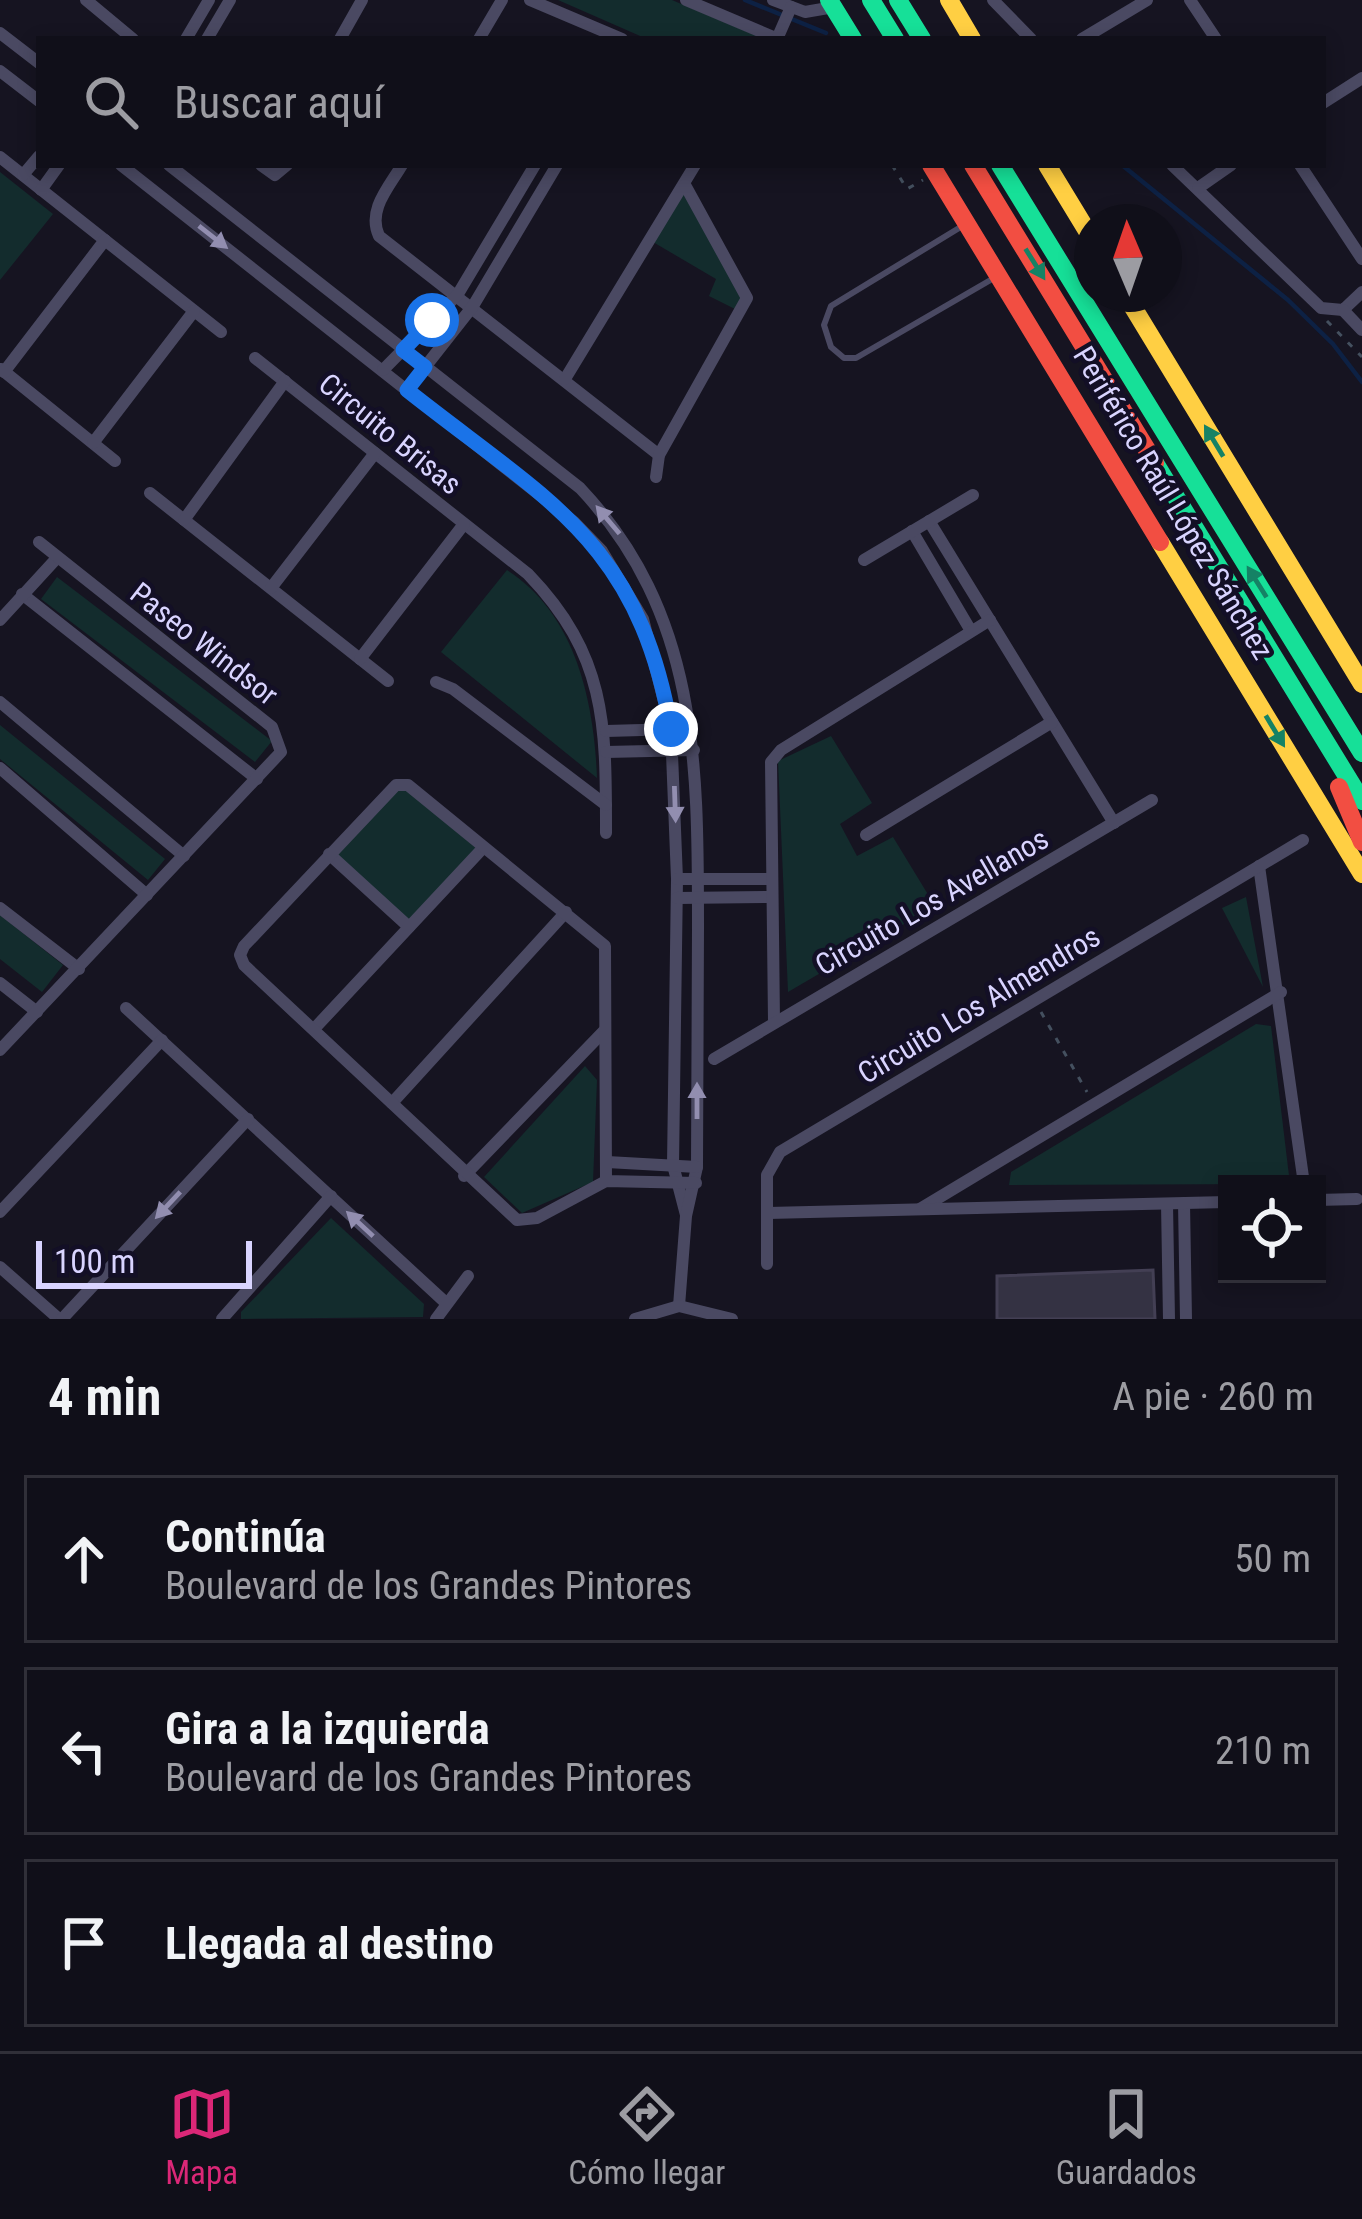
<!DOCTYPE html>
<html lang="es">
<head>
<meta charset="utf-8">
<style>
  :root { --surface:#100f19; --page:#1e1d26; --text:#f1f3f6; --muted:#9c9ca2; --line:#302f38; --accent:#db2777 }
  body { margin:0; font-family:"Roboto Condensed",sans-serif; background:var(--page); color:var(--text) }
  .controls { position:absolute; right:36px; bottom:36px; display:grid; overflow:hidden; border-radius:0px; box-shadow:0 6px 18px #0003 }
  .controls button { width:108px; height:108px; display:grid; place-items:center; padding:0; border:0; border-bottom:3px solid var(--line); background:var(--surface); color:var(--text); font:60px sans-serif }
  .compass { position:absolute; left:1074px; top:204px; width:108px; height:108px; border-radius:50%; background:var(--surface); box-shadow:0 6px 18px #0003; rotate:358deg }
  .scale { position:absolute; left:36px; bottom:30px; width:216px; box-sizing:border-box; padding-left:12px; border:6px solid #d9d4ff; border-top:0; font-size:33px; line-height:42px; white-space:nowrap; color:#d9d4ff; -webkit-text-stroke:9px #130f26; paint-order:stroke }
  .stop { position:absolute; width:36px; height:36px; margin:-27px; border:9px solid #1a73e8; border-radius:50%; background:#fff }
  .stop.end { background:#1a73e8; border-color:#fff; box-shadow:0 3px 12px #0008 }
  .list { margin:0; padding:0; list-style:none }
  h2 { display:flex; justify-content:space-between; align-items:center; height:156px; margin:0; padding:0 48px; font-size:51px }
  h2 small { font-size:39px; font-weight:400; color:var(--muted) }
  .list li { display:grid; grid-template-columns:78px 1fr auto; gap:36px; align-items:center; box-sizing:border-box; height:168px; margin:0 24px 24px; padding:0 24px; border:3px solid var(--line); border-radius:0px }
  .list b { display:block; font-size:45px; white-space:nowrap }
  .list p { margin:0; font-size:39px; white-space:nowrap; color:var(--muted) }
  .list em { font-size:39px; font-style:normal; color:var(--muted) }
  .icon { flex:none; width:66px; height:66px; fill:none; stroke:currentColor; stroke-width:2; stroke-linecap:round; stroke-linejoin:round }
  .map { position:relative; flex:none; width:1362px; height:1319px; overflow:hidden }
  .search { position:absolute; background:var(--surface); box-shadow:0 6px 18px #0003; left:36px; right:36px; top:36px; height:132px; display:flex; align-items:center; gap:30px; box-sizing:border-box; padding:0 42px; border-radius:0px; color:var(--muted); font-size:45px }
  .sheet { height:732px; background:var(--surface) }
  nav { display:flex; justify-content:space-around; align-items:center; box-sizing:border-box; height:168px; border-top:3px solid var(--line); background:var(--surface); font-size:33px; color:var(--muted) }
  nav a { display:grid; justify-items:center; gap:6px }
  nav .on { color:var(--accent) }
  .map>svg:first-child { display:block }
</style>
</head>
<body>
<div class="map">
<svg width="1362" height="1319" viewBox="0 0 1362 1319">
  <rect width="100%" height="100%" fill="#161421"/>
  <g fill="#132c2d">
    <polygon points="558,0 672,0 764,39 647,39"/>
    <polygon points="0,172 53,214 0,280"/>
    <polygon points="685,190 743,298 737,310 709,296 716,279 653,242"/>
    <path d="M507,570c69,44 87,132 90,208l-156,-126z"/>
    <polygon points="57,577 272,741 255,762 41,599"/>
    <polygon points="0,725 165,859 148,880 0,759"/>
    <polygon points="831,736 872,803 840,824 857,856 893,837 935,906 788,992 778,761"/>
    <polygon points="402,785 477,849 410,921 332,854"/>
    <polygon points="1246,897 1263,987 1222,908"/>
    <polygon points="0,915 63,965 42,992 0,959"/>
    <polygon points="1256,1024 1271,1026 1290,1184 1009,1185 1011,1172"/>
    <polygon points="585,1066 597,1080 593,1182 522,1213 484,1177"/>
    <polygon points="331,1218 424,1304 423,1317 241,1319 241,1312"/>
  </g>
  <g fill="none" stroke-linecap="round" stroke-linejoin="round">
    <g stroke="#0d2144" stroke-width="4.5">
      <polyline points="745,0 826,33"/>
      <polyline points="1122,165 1288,300 1333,344 1362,382"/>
    </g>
  </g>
  <polygon fill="#343243" stroke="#433f54" stroke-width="3" points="1153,1270 1155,1319 997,1319 997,1276"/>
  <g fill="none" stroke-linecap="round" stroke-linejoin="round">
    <g stroke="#44505f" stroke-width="3" stroke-dasharray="6 9" stroke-linecap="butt">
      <polyline points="892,165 907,189 923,180"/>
      <polyline points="1327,321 1362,357"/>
      <polyline points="1041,1012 1087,1092"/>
    </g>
    <polyline stroke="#4a4962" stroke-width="6" points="964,225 831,306 824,325 831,347 844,358 856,358 994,278"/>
    <g stroke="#4a4962" stroke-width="12">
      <polyline points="86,0 133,39"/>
      <polyline points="530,0 622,39"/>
      <polyline points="686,0 778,39"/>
      <polyline points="773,0 805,12 834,7"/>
      <polyline points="993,0 1031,39"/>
      <polyline points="1190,0 1216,39"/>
      <polyline points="0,33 39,63"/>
      <polyline points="186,39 209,0"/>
      <polyline points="207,39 230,0"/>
      <polyline points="340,39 362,0"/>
      <polyline points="479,39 502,0"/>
      <polyline points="777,39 791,7"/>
      <polyline points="1082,39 1147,0"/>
      <polyline points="0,71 39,101"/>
      <polyline points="1323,103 1362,78"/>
      <polyline points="0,157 221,332"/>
      <polyline points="121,165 574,522 602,551 643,619 671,729 677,879 673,1165 686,1215"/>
      <path d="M169,165l411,323c119,126 118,277 118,440 0,79 -1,159 -1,239l-11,49 -7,90"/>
      <polyline points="261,165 275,175 287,165"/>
      <path d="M402,165c-13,22 -35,45 -23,71l280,219"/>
      <polyline points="1172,165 1321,308 1343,310 1362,292"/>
      <polyline points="1300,165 1362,259"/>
      <polyline points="23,175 39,156"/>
      <polyline points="1198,188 1231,165"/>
      <polyline points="41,190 59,165"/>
      <polyline points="1343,310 1362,330"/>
      <path d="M255,358l273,216c79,82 78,151 78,259"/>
      <polyline points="1,369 115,461"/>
      <polyline points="383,370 458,294 535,165"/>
      <polyline points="4,372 105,240"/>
      <polyline points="565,379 695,165"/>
      <polyline points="407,390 473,306 557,165"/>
      <polyline points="93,443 194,311"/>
      <polyline points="656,477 659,455 747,298 685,185"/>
      <polyline points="150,493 388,681"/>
      <polyline points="184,520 285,381"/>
      <polyline points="929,521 1114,823"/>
      <polyline points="912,531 971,631"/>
      <polyline points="864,560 973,495"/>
      <polyline points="271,588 375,453"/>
      <polyline points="22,594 257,779"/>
      <polyline points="0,620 56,559"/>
      <polyline points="360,659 464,524"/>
      <polyline points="436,682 453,689 606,805"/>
      <polyline points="0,702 184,856"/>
      <polyline points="606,731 678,729"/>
      <polyline points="606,752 694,750"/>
      <polyline points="0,768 147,895"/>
      <polyline points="866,835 1052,722"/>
      <polyline points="329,854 409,927"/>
      <polyline points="1259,866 1304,1184"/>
      <polyline points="677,879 772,879"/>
      <polyline points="677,898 772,897"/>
      <polyline points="0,908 79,969"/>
      <polyline points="0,983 37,1012"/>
      <polyline points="126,1008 446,1303"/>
      <polyline points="774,1022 771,762 781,750 990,620"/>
      <polyline points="314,1029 483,848"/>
      <polyline points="0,1050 281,752 272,727 39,542"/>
      <polyline points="714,1059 1152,800"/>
      <polyline points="392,1103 566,912"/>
      <polyline points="607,1162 697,1167"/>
      <polyline points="464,1176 605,1030"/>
      <polyline points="606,1181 605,946 408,785 396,785 244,946 240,955 244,965 517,1220 537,1218 606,1181 696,1183"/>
      <polyline points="1317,1200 1357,1199"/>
      <polyline points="1184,1203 1186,1319"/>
      <polyline points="1167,1204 1169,1319"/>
      <polyline points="920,1209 1281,992"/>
      <polyline points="0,1212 162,1040"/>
      <polyline points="768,1213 1227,1202"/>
      <polyline points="767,1264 767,1175 780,1152 1303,840"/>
      <polyline points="0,1267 59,1319"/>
      <polyline points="62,1319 248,1119"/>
      <polyline points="222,1319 331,1196"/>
      <polyline points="436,1319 468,1276"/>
      <polyline points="635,1319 679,1306 732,1319"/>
    </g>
    <g stroke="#16e098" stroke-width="18">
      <polyline points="829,0 853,39"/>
      <polyline points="871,0 895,39"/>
      <polyline points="898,0 922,39"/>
      <polyline points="1000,165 1362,753"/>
      <polyline points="1155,463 1362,801"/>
    </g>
    <g stroke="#ffcf43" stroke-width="18">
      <polyline points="949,0 972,39"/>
      <polyline points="1047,165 1092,239"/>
      <polyline points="1125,294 1362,684"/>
      <polyline points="1160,542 1362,874"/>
    </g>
    <g stroke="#f24e42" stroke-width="18">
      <polyline points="931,165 1160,542"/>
      <polyline points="973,165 1155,463"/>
      <polyline points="1339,787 1362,842"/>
    </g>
  </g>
  <defs><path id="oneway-solid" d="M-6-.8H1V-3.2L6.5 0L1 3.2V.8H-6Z" transform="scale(3)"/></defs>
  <g fill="#928eb0">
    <use href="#oneway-solid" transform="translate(213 237) rotate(38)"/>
    <use href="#oneway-solid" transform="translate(608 520) rotate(-130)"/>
    <use href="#oneway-solid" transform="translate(675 804) rotate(88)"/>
    <use href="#oneway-solid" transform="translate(697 1101) rotate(-90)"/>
    <use href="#oneway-solid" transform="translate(168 1205) rotate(133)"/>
    <use href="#oneway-solid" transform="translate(360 1224) rotate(-137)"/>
  </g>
  <g fill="#158265">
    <use href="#oneway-solid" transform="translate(1035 264) rotate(58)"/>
    <use href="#oneway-solid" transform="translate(1214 441) rotate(-121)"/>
    <use href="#oneway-solid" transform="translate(1257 582) rotate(-122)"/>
    <use href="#oneway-solid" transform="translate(1275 731) rotate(59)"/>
  </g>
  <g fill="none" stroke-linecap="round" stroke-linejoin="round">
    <path stroke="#1a73e8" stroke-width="15" d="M432,320l-29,30 22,17 -18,23c140,111 231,150 264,339"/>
  </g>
  <g text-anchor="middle" stroke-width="9" stroke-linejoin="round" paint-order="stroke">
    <g font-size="30" fill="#d9d4ff" stroke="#130f26">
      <text transform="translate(390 434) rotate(39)" y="10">Circuito Brisas</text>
      <text transform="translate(1173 503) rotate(59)" y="10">Periférico Raúl López Sánchez</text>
      <text transform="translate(204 644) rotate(38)" y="10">Paseo Windsor</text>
      <text transform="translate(932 902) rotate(-30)" y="10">Circuito Los Avellanos</text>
      <text transform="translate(979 1005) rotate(-31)" y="10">Circuito Los Almendros</text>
    </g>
  </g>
</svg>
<div class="controls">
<button><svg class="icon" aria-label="locate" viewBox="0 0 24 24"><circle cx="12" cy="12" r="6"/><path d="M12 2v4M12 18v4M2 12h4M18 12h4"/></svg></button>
</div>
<svg class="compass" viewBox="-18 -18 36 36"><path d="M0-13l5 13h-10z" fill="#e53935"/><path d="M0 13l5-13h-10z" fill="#9c9ca2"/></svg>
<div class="scale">100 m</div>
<div class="stop" style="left:432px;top:320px"></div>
<div class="stop end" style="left:671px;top:729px"></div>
<div class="search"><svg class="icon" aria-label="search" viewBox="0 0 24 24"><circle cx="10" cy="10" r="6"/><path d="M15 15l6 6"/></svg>Buscar aquí</div>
</div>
<section class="sheet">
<h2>4 min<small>A pie · 260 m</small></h2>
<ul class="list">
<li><svg class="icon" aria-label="ahead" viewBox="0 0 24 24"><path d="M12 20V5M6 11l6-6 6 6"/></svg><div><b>Continúa</b><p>Boulevard de los Grandes Pintores</p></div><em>50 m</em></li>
<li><svg class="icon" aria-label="left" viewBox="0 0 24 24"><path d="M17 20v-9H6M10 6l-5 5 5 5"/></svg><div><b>Gira a la izquierda</b><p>Boulevard de los Grandes Pintores</p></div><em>210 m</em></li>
<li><svg class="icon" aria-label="arrive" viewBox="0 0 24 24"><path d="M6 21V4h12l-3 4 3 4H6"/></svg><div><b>Llegada al destino</b></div></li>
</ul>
</section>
<nav>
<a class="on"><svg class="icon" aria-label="map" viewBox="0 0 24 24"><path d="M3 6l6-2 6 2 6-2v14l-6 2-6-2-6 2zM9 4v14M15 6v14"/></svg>Mapa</a>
<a><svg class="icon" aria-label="directions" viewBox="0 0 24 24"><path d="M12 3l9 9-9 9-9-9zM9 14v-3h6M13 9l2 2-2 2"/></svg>Cómo llegar</a>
<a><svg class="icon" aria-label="saved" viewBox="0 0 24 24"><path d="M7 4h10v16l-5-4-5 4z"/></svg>Guardados</a>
</nav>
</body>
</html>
